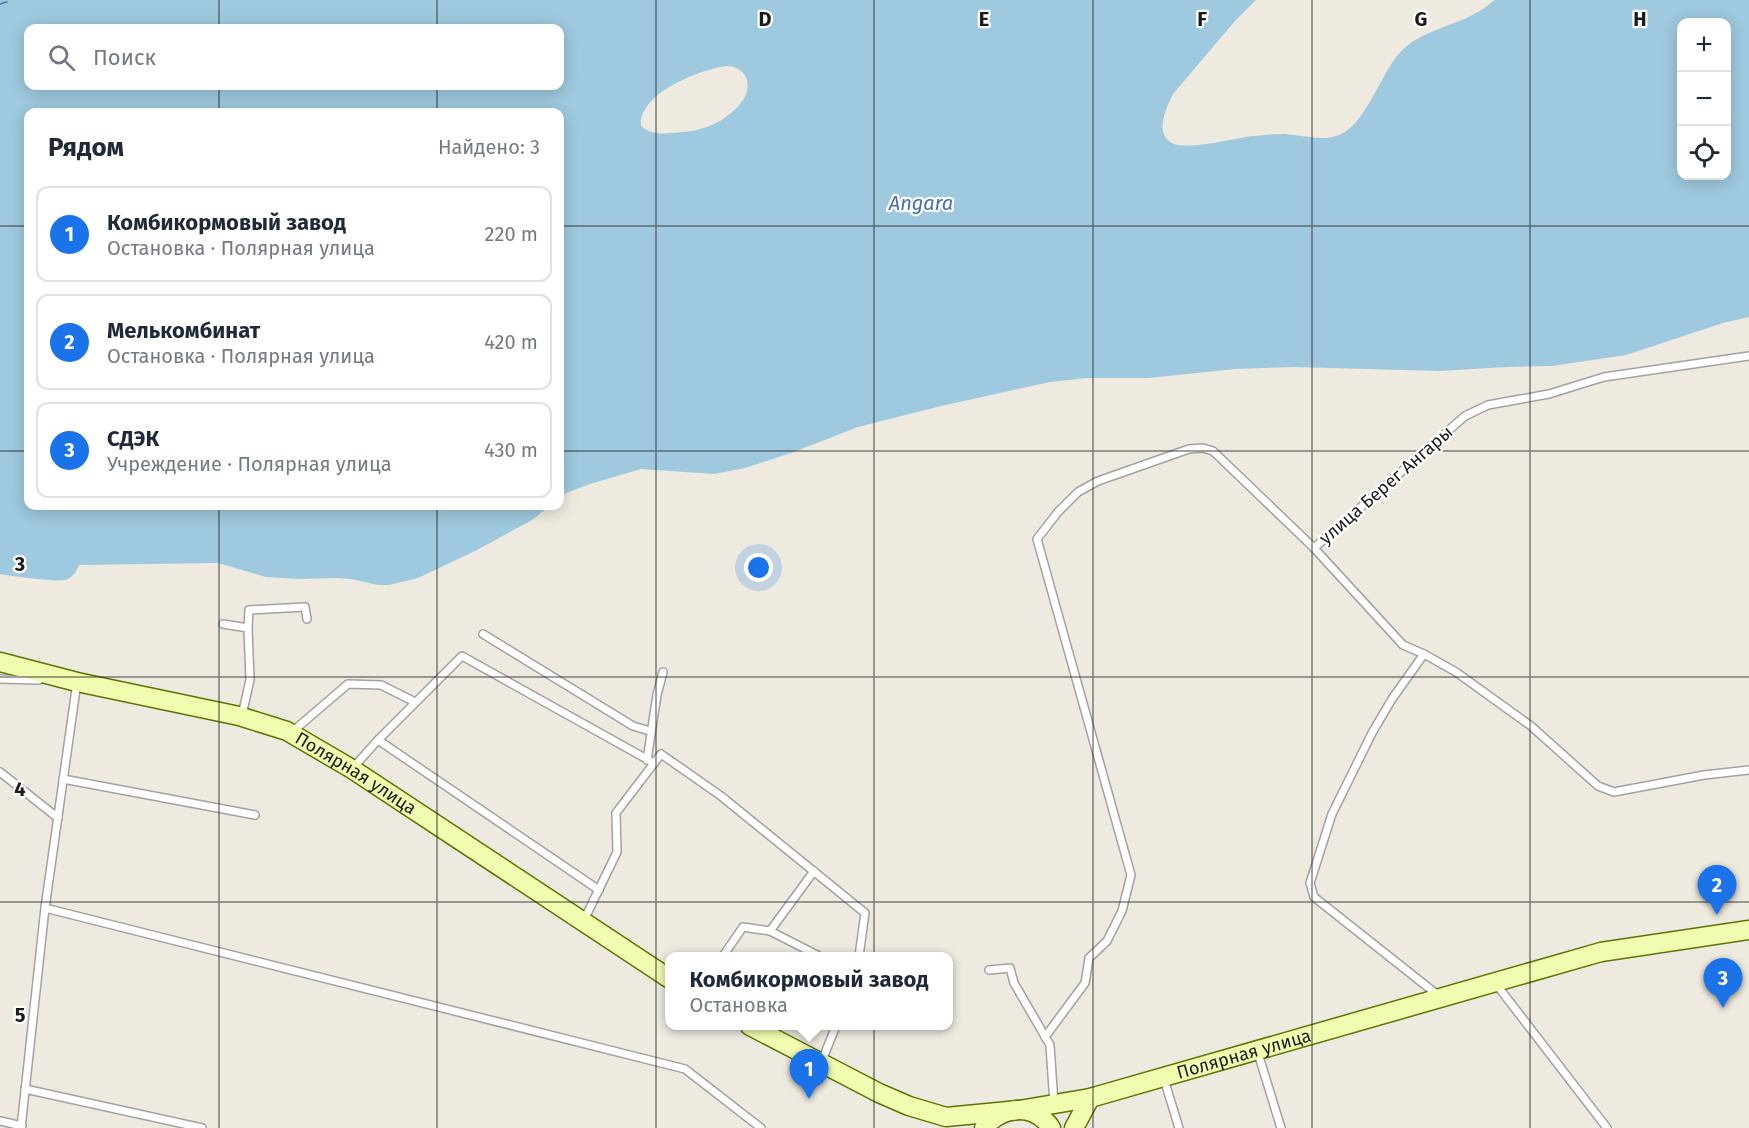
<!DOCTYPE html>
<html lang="ru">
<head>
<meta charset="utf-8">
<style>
  :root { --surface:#fff; --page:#f2f2f3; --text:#1f2937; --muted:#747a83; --line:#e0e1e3; --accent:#1a73e8 }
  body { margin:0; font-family:"Fira Sans",sans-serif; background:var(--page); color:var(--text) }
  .controls { position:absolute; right:18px; top:18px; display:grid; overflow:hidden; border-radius:12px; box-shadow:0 3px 15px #0003 }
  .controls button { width:54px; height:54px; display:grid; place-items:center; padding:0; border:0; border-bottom:2px solid var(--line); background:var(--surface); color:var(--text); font:30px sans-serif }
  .you { position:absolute; left:759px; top:568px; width:21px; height:21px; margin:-15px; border:4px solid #fff; border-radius:50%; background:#1a73e8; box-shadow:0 0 0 9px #1a73e833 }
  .badge { display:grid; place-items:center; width:39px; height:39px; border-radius:50%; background:var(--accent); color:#fff; font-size:20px; font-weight:700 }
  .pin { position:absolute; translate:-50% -50px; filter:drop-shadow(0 2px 3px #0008) }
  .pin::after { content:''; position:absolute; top:32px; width:21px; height:18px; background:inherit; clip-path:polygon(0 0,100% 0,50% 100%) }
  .popup { position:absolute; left:665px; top:952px; width:288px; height:78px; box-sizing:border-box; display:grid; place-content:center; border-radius:12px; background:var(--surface); filter:drop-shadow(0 2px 4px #0005); font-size:20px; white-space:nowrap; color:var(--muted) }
  .popup b { font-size:22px; color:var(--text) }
  .popup::after { content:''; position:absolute; left:50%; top:100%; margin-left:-12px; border:12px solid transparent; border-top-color:var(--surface) }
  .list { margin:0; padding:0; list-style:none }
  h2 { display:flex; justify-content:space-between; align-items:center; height:78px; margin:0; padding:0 24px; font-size:26px }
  h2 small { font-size:20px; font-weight:400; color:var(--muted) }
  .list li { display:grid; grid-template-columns:39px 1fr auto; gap:18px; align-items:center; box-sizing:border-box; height:96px; margin:0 12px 12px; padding:0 12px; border:2px solid var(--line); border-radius:12px }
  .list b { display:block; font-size:22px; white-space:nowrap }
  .list p { margin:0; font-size:20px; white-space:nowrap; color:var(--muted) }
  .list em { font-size:20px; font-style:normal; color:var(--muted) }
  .icon { flex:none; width:33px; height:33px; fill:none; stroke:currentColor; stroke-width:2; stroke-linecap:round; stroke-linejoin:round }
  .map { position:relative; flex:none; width:1749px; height:1128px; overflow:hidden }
  .search { position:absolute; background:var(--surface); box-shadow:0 3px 15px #0003; left:24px; top:24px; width:540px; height:66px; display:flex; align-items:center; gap:15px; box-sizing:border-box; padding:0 21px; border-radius:12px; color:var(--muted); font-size:22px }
  .panel { position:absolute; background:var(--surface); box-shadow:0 3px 15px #0003; left:24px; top:108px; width:540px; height:402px; border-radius:12px }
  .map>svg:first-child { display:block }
</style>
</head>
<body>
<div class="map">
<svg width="1749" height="1128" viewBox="0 0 1749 1128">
  <rect width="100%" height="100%" fill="#eeeae0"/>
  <path fill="#9ec9de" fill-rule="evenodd" d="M0,0h1256l-21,21 -62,73c-7,14 -19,40 -1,49 15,8 63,-5 81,-7 10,-1 22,-2 32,-2 18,1 36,8 54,1 25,-9 41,-58 58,-79 20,-25 53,-28 79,-43 7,-3 13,-9 19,-13h254v317l-26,6 -97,32 -74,11 -46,1 -66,4 -146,-4 -59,2 -86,9h-62l-37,4 -113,25 -79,20 -67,26 -46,15 -31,6 -73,-5 -51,15 -24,9 -6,5v-386h-532v394h522l-18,14 -55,30 -59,28 -29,7h-11l-27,-6 -14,-1 -38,1 -33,-2 -48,-14 -139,2c-3,6 -5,11 -11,14 -9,4 -55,-3 -68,-5zM1682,22h44v154h-44zM28,28h532v58h-532zM727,66c20,1 26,19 16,34 -5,8 -16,17 -25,22 -14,8 -30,10 -46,11 -12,1 -21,1 -31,-7 -3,-33 60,-57 86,-60z"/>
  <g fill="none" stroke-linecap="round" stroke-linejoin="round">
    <polyline stroke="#4570ae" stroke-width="1.5" stroke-dasharray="8 6" stroke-linecap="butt" points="0,4 13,0"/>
    <g stroke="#a2a2a2" stroke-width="10">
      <g id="lane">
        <polyline points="223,624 248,628 250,680 242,715"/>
        <polyline points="248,628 249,610 305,607 307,619"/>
        <polyline points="483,634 633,726 650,731"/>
        <polyline points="1424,654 1456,672 1531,726 1598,786 1614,792 1704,775 1749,770"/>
        <polyline points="0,679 39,680"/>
        <polyline points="292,732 348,684 381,685 415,702"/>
        <polyline points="378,740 599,890"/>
        <polyline points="647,760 657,695 663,672"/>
        <polyline points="352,769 378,740 462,656 654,763"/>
        <polyline points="0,772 58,818"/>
        <polyline points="63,779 255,815"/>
        <polyline points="45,908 685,1069 761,1128"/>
        <polyline points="584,920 617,852 616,813 661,754 721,796 865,913 859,956"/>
        <polyline points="770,931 819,956"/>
        <polyline points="723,956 743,927 770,931 814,871"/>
        <polyline points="989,970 1010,968 1014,983 1050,1045 1054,1104"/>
        <polyline points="1496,984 1607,1128"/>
        <polyline points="1439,996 1314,897 1310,883 1332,814 1372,733 1392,699 1424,654 1403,645 1314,548 1465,416 1488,405 1549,394 1604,377 1749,356"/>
        <polyline points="1045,1037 1085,983 1089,958 1107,941 1122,911 1131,875 1037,539 1058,512 1078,492 1098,481 1189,449 1203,448 1213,451 1314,548"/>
        <polyline points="1257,1050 1281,1128"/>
        <polyline points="821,1063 836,1026"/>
        <polyline points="1164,1079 1179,1128"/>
        <polyline points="25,1089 202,1128"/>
        <polyline points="0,1121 22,1126"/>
        <polyline points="21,1128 45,908 77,682"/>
      </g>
    </g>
    <g stroke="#5d7500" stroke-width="21">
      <g id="secondary">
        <path id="s1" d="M0,662l77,20 162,34 48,15 65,38 318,210"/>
        <path id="s2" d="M750,1026l129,67 30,13 37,11 73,-7 71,-12 511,-146 148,-22"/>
        <path d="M984,1128c18,-22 50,-26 67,0"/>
        <polyline points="1074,1128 1090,1098"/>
      </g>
    </g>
    <use href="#lane" stroke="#fff" stroke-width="7"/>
    <use href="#secondary" stroke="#f1fcb0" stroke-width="18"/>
  </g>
  <path fill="none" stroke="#1b1b1b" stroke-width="1.5" stroke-opacity="0.55" d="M219,0v28M437,0v28M656,0v1128M874,0v1128M1093,0v1128M1312,0v1128M1530,0v1128M219,86v26M437,86v26M0,226h28M560,226h1189M0,451h28M560,451h1189M219,506v622M437,506v622M0,677h1749M0,902h1749"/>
  <g text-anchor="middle" stroke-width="4.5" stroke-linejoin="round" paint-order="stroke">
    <g font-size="18" fill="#1b1b1b" stroke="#fff">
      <text transform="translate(1386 485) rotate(-41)" y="6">улица Берег Ангары</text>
      <text dy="6" stroke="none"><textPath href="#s1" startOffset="376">Полярная улица</textPath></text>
      <text dy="6" stroke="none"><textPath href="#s2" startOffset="522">Полярная улица</textPath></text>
    </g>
    <g font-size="20" font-style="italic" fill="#4570ae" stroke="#fff">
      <text x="921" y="210">Angara</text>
    </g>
  </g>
  <g font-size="20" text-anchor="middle" font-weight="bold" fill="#1b1b1b" stroke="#fff" stroke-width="4.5" stroke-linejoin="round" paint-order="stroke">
    <text x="765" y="26">D</text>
    <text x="984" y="26">E</text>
    <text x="1202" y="26">F</text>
    <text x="1421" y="26">G</text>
    <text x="1640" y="26">H</text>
    <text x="20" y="571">3</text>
    <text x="20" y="796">4</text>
    <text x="20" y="1022">5</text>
  </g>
</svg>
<div class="controls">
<button>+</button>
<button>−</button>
<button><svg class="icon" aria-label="locate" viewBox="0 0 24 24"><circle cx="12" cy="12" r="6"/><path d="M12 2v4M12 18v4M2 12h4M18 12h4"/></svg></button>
</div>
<div class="you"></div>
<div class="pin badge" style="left:809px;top:1099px">1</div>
<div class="popup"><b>Комбикормовый завод</b>Остановка</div>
<div class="pin badge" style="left:1717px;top:915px">2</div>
<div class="pin badge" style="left:1723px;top:1008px">3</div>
<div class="search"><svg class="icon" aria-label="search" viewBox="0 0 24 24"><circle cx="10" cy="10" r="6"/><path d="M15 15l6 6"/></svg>Поиск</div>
<section class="panel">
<h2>Рядом<small>Найдено: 3</small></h2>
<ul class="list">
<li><span class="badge">1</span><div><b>Комбикормовый завод</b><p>Остановка · Полярная улица</p></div><em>220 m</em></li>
<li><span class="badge">2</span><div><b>Мелькомбинат</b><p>Остановка · Полярная улица</p></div><em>420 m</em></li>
<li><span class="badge">3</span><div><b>СДЭК</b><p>Учреждение · Полярная улица</p></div><em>430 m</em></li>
</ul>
</section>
</div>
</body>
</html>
